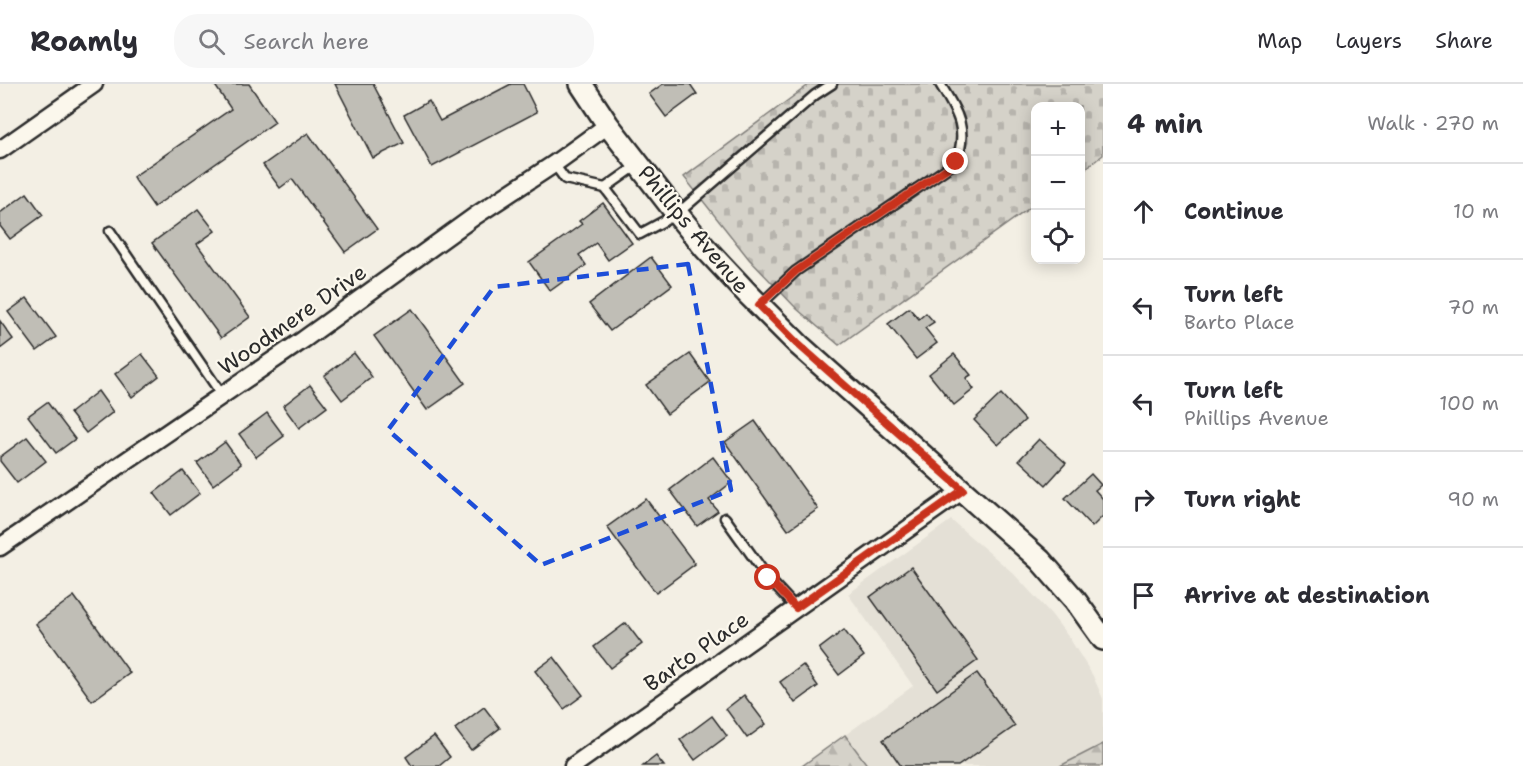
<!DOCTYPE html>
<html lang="en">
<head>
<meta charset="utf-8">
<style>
  :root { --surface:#fff; --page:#f7f7f7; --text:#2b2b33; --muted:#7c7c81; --line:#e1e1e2 }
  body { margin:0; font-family:"Shantell Sans",sans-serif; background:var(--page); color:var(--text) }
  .controls { position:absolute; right:18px; top:18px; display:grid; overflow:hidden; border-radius:12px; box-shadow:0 3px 15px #0003 }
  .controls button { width:54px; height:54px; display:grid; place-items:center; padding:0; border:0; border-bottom:2px solid var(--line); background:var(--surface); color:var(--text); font:30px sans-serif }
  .stop { position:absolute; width:18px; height:18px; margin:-14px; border:4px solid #c8321e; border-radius:50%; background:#fff }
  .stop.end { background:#c8321e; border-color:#fff; box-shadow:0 2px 6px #0008 }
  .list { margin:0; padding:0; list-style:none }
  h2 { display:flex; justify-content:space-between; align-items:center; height:78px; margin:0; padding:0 24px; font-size:26px }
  h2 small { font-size:20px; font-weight:400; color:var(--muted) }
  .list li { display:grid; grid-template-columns:39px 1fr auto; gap:18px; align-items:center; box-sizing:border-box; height:96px; padding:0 24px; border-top:2px solid var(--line) }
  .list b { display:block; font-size:22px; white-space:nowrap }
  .list p { margin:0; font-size:20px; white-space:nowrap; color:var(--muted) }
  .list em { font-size:20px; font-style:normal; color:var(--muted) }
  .icon { flex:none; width:33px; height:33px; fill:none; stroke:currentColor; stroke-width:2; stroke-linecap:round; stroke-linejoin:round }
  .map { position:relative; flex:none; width:1103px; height:682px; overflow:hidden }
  header { display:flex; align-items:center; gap:36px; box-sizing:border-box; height:84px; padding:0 30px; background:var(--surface); border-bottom:2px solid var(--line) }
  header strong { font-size:28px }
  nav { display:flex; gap:33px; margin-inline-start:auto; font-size:21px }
  .search { width:420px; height:54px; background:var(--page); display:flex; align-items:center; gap:15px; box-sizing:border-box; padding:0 21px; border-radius:24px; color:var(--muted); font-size:22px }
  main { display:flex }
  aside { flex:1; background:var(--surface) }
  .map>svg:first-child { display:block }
</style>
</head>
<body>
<header>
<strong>Roamly</strong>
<div class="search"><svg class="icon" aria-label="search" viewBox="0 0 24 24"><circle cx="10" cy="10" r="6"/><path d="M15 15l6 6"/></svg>Search here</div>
<nav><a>Map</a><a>Layers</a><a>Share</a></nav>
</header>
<main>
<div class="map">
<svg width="1103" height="682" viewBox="0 0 1103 682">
  <defs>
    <pattern id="forest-firs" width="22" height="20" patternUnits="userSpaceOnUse" patternTransform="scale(1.5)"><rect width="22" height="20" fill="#d5d2c9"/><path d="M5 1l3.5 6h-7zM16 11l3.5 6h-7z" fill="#b7b4ad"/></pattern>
    <pattern id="cemetery-stones" width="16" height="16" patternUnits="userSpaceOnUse" patternTransform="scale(1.5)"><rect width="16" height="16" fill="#d5d2c9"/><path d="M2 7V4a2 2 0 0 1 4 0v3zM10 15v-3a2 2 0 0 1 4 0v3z" fill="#b7b4ad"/></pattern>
  </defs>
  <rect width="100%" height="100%" fill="#f3efe4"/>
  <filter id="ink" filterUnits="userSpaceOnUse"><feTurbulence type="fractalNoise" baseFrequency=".0167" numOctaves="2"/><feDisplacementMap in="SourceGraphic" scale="12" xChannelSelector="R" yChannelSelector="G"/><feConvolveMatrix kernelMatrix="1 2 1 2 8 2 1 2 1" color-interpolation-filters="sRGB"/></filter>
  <g filter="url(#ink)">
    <polygon fill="#e4e0d6" points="951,436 1013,489 1051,530 1070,555 1093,592 1103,615 1103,660 1060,682 868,682 845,651 913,602 848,510"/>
    <g fill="url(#forest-firs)" stroke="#807e7a" stroke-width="1.5">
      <polygon points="845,651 868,682 802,682"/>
      <polygon points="1103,660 1103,682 1060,682"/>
    </g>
    <polygon fill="url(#cemetery-stones)" stroke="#807e7a" stroke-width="1.5" points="810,0 1103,0 1103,71 1081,88 1080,22 1036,22 1035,120 839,261 797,225 749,175 684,93"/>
    <g fill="#c0beb6" stroke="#2b2b2b" stroke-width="1.5">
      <polygon points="214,0 249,0 275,38 154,123 133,93 231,25"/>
      <polygon points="335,0 373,0 404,59 373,74"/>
      <polygon points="511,0 523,0 537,28 432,83 404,31 429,17 440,37"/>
      <polygon points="663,0 690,0 697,10 666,33 649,10"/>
      <polygon points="308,49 377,145 345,168 292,95 280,104 263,81"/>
      <polygon points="27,109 43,131 10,155 0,142 0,129"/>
      <polygon points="603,119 632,159 608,176 596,159 579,171 586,181 550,207 529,178 582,140 579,137"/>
      <polygon points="198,125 215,147 197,160 250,233 221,254 152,159"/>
      <polygon points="651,173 672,201 610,247 589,220"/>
      <polygon points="27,214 56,253 37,267 8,228"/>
      <polygon points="909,224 919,235 926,229 934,238 925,244 937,259 916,275 888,240"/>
      <polygon points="412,225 465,299 427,326 374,252"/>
      <polygon points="0,237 13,255 0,265"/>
      <polygon points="354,269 372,293 342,316 324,292"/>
      <polygon points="142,270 159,292 132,313 115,290"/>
      <polygon points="690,270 710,298 667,330 646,301"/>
      <polygon points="954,270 971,291 966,294 974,305 954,321 929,290"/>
      <polygon points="310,301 327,323 299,344 283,322"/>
      <polygon points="98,307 113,328 86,349 70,329"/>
      <polygon points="1001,310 1025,336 998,361 974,336"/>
      <polygon points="47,318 75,355 56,369 28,332"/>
      <polygon points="267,329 284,352 256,373 239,350"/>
      <polygon points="755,337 818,425 788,446 725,358"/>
      <polygon points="27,353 46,377 17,399 0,377 0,373"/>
      <polygon points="1039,355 1066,379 1046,401 1019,376"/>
      <polygon points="225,358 241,380 213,401 197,379"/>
      <polygon points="713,373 732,398 709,416 718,427 697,442 670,406"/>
      <polygon points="183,387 200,409 171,431 154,409"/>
      <polygon points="1091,390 1101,401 1095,406 1103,415 1103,432 1092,443 1065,414"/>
      <polygon points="646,415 695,480 656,509 607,443"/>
      <polygon points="911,483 978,576 937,606 870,513"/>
      <polygon points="74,512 130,589 92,617 36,540"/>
      <polygon points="626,539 642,560 610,584 594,563"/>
      <polygon points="844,546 864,572 839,591 819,565"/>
      <polygon points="554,573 583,611 564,625 535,587"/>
      <polygon points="803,581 818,602 795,619 780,598"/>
      <polygon points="977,589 1015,642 958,682 901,682 883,656"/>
      <polygon points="744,611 766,640 747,654 726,625"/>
      <polygon points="484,623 500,644 471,666 455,645"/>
      <polygon points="712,632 727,652 695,676 680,656"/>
      <polygon points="434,652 450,673 439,682 412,682 406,673"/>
      <polygon points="656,672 664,682 643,682"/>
    </g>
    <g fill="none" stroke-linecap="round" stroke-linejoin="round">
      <g stroke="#2b2b2b" stroke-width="13">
        <g id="service">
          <polyline points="554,80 565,95 605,104 640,150 677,130 815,11 832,0"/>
          <polyline points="605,104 639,80"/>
          <polyline points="110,147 222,311"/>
          <path d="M761,220l35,-33 160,-109c13,-33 1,-50 -16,-78"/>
          <polyline points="725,434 768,494 796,524"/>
        </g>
      </g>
      <g stroke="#2b2b2b" stroke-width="21">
        <g id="minor">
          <polyline points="0,66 94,0"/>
          <polyline points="0,463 303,256 475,132 554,80 608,41"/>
          <polyline points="573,682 963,406"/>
        </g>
      </g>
      <g stroke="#2b2b2b" stroke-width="26">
        <polyline id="tertiary" points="581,0 608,41 677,130 705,164 748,210 799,261 1040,476 1075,516 1103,555"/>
      </g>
      <use href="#service" stroke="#fbf7ec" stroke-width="8"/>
      <use href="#minor" stroke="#fbf7ec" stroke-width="16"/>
      <use href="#tertiary" stroke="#fbf7ec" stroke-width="21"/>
    </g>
  </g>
  <g fill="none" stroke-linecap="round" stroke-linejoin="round" filter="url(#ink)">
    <polyline stroke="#c8321e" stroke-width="8" points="768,494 796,524 963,406 799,261 759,221 796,187 956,78"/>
  </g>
  <path fill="none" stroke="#1d4ed8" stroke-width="4.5" stroke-dasharray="12 8" stroke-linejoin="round" d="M688,180l43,226 -190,75 -153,-135 106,-143z"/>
  <g text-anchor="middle" stroke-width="4.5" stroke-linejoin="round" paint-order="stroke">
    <g font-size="22" fill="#2b2b2b" stroke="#fbf7ec">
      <text transform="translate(694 145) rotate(50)" y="8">Phillips Avenue</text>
      <text transform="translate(292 235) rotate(-35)" y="8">Woodmere Drive</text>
      <text transform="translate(696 567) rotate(-35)" y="8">Barto Place</text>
    </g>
  </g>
</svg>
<div class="controls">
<button>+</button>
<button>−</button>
<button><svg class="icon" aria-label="locate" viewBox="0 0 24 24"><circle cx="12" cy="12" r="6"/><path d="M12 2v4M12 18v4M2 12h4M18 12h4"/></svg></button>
</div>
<div class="stop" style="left:768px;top:494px"></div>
<div class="stop end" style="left:956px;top:78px"></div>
</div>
<aside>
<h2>4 min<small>Walk · 270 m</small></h2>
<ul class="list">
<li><svg class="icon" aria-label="ahead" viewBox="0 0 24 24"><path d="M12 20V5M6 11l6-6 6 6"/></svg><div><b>Continue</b></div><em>10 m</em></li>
<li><svg class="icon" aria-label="left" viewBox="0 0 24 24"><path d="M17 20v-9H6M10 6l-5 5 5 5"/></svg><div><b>Turn left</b><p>Barto Place</p></div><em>70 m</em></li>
<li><svg class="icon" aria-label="left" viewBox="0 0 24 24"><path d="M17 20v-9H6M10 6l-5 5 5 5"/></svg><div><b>Turn left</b><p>Phillips Avenue</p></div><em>100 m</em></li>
<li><svg class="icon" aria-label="right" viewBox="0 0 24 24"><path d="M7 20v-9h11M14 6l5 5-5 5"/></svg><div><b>Turn right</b></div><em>90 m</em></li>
<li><svg class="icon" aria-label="arrive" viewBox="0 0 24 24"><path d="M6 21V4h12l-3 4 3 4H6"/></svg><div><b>Arrive at destination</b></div></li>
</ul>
</aside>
</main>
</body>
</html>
